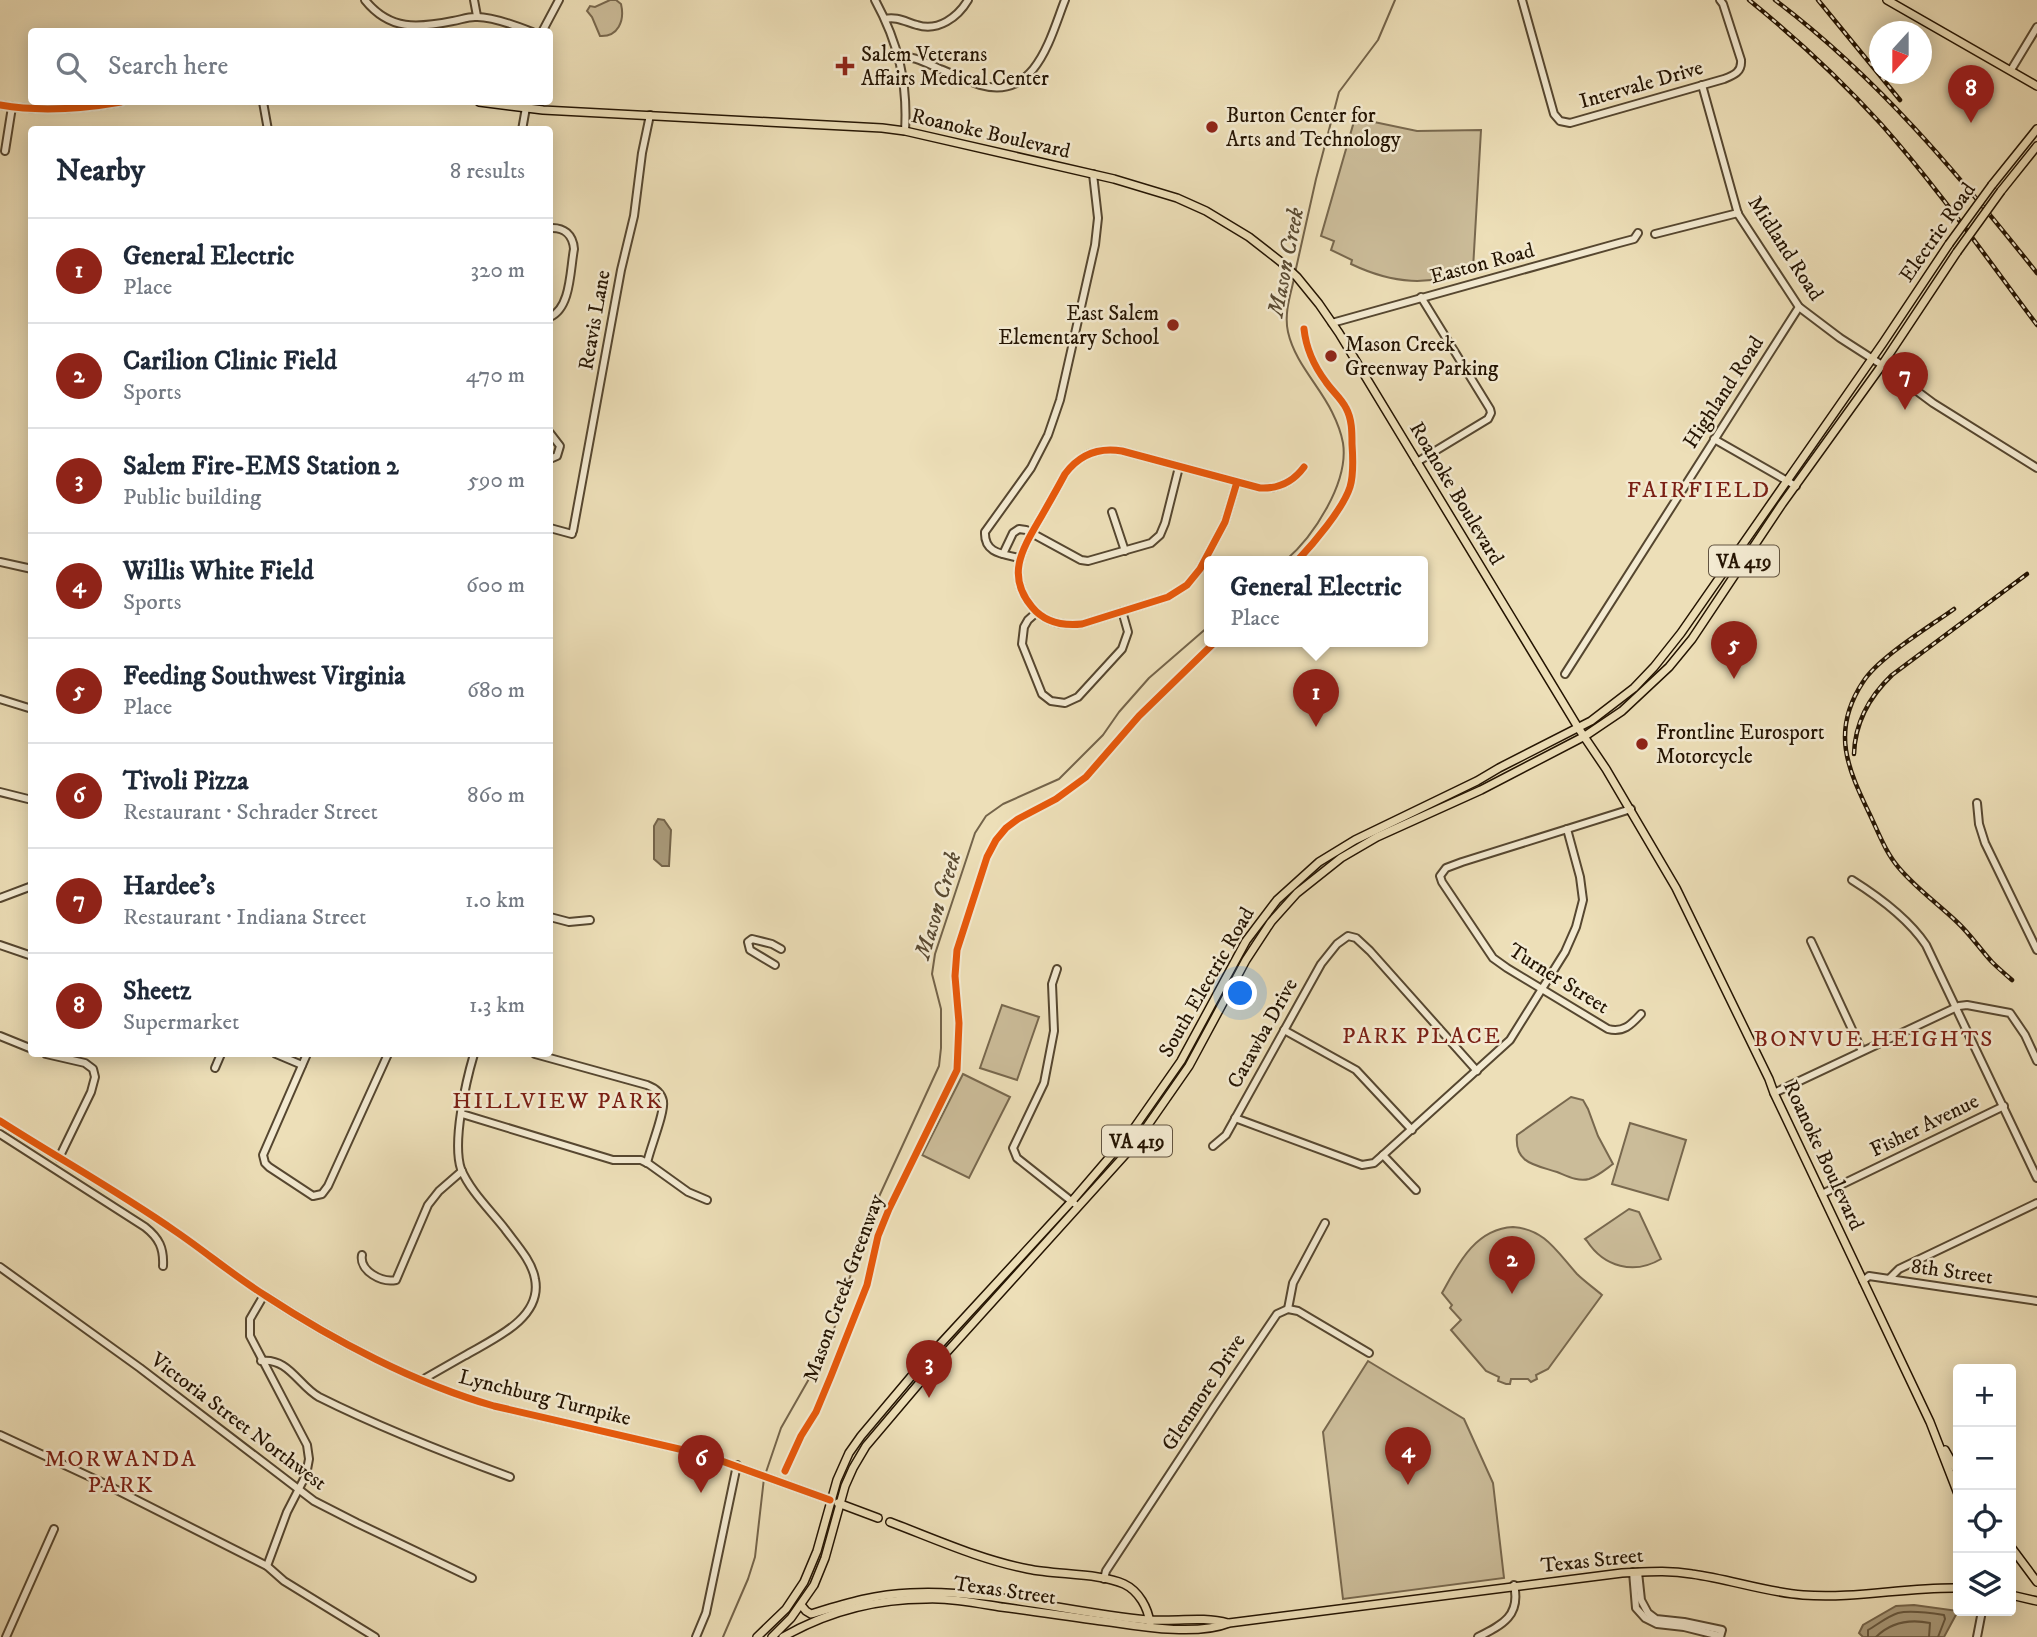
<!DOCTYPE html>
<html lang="en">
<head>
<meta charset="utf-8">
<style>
  :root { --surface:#fff; --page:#f6f6f7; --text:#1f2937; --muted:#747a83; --line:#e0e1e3; --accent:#8f2418 }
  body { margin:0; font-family:"IM FELL DW Pica",serif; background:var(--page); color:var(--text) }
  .controls { position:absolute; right:21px; bottom:21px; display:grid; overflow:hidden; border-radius:7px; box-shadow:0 4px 18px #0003 }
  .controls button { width:63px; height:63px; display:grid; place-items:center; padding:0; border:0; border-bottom:2px solid var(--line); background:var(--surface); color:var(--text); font:35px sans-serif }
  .compass { position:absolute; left:1869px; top:21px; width:63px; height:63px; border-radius:50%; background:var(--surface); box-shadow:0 4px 18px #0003; rotate:201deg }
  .you { position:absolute; left:1241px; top:994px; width:24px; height:24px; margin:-18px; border:5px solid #fff; border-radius:50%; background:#1a73e8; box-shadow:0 0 0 10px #1a73e833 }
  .badge { display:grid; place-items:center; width:46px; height:46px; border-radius:50%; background:var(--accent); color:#fff; font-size:23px; font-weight:700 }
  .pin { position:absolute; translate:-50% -58px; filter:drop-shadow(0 2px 4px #0008) }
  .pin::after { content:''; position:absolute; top:37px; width:24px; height:21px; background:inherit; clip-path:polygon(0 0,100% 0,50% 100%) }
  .popup { position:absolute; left:1204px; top:556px; width:224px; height:91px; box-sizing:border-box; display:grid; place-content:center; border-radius:7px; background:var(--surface); filter:drop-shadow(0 2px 5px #0005); font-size:23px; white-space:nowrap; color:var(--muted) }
  .popup b { font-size:26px; color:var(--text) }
  .popup::after { content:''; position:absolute; left:50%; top:100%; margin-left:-14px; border:14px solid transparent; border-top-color:var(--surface) }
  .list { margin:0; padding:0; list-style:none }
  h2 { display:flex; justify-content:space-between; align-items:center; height:91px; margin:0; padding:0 28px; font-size:30px }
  h2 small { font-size:23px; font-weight:400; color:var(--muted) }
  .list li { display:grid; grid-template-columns:46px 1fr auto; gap:21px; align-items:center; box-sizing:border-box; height:105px; padding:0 28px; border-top:2px solid var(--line) }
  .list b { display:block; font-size:26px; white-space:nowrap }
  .list p { margin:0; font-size:23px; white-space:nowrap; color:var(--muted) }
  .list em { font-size:23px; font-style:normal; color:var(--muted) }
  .icon { flex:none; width:38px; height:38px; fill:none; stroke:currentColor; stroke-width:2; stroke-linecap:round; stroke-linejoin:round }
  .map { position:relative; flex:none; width:2037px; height:1637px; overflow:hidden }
  .search { position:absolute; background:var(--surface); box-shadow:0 4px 18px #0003; left:28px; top:28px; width:525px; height:77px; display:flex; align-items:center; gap:18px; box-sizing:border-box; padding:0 24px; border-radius:7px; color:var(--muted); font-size:26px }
  .panel { position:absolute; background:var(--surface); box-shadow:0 4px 18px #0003; left:28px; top:126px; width:525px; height:931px; border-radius:7px }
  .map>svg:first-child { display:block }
</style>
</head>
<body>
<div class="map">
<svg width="2037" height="1637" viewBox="0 0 2037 1637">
  <rect width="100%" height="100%" fill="#eddfb8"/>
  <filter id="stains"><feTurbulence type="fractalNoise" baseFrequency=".00286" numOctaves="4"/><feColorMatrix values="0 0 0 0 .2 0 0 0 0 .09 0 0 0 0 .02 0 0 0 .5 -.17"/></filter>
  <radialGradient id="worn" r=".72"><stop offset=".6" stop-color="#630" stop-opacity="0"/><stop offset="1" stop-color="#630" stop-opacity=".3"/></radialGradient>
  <g fill="#cbbc99" stroke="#78684e" stroke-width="2">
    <path d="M610,0h6l5,4c4,17 -3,33 -21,32l-8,-19 -5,-6 3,-5 5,1z"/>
    <path d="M1355,118l62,13 64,-1 -8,139c-44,18 -80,15 -122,-5l1,-4 -21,-10 3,-9 -13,-5z"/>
    <polygon points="1002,1005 1039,1017 1017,1080 980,1068"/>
    <polygon points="963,1074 1010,1097 969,1178 922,1155"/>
    <path d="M1571,1097l12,3 5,9 10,27 15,28c-7,5 -15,12 -24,15 -11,3 -22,-3 -32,-7 -21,-7 -43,-8 -40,-37z"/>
    <polygon points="1630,1123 1686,1140 1668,1200 1612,1184"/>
    <path d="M1629,1209l10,3 22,47c-27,16 -57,8 -74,-18l-2,-2z"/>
    <path d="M1513,1227c32,2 44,25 64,47 7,7 17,14 25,21l-54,74 -12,6 1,4 -6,3 -3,-3h-17l-1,5h-4l-8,-3 1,-4 -13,-6 -35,-41 10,-10 -11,-12 2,-3 -10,-12c16,-29 33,-64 71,-66z"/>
    <polygon points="1368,1361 1464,1419 1493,1483 1504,1578 1343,1599 1323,1432"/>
  </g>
  <g fill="#a99a7a" stroke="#74644a" stroke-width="2">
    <polygon points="658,819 664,820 671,830 669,866 662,866 654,859 654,826"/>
    <polygon points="1914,1605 1958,1611 1944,1637 1863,1637 1859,1633 1863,1625 1896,1606"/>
  </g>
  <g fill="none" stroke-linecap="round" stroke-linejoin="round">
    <g stroke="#66573e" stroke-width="2">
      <path d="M1868,1637v-7c9,-5 20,-14 30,-17 13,-3 33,0 46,2l1,4 -7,18"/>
      <path d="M1876,1637c15,-15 34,-18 54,-14l-1,14"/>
    </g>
    <g stroke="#74644a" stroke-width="2">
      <polyline points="1295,273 1316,179 1339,92 1378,40 1395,0"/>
      <path d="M1285,561c29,-25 64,-79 58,-118 -2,-11 -6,-21 -11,-31 -13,-27 -37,-49 -44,-80 -4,-18 2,-36 6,-53"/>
      <polyline points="723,1637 748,1579 755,1557 764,1478 781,1428 830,1342 866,1225 939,1066 941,1048 941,1009 932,974 935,954 975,833 986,816 1003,804 1059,779 1103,735 1119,712 1149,678 1209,626"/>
    </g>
    <g stroke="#564730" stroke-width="10">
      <g id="minor">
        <path d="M365,0c25,31 53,28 88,21 7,-1 14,-4 22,-4 15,-1 42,9 57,15"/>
        <polyline points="474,0 477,16"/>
        <path d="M875,0c23,42 33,83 30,131"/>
        <path d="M1522,0l32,114 6,7 10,2 154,-44c10,-4 18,-7 17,-19l-18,-56 -3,-4"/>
        <path d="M885,19c11,-3 21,3 32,6 21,7 41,-8 51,-25"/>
        <polyline points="542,32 559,0"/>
        <path d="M900,57c13,-2 28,7 40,12 13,5 27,12 40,16 56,16 70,-47 85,-85"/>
        <polyline points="2011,70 2037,27"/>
        <polyline points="1702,85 1738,214 1799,307 1840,338 1882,365 1933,403 2037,468"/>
        <polyline points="263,102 268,130"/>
        <polyline points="522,130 527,102"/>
        <polyline points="5,151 12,107"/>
        <path d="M550,228c14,-1 23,7 24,21 -4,21 -3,59 -24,68"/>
        <polyline points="1655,234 1738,213"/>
        <polyline points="1332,323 1619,243 1634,239 1638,233"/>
        <polyline points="550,433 560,446 557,456 550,459"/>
        <polyline points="1714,439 1796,486"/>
        <polyline points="1417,462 1488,419 1491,413 1490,409 1421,297"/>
        <path d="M1237,482l-12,40 -25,47 -13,16 -19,12 -86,27c-19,2 -37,-1 -50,-17 -27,-32 -9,-59 9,-90 8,-14 16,-28 24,-43 14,-19 33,-27 57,-23l138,37c19,1 33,-6 44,-21"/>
        <polyline points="1112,512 1125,551"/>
        <polyline points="550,528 572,534"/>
        <polyline points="573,531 621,270 634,216 642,153 650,115"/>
        <polyline points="1003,554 1013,533 1019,529 1026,530 1081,560 1088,561 1151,543 1160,535 1165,523 1179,467"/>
        <path d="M1019,558c-17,-4 -35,-5 -34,-26l46,-64 17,-33 12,-35 35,-155 3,-27 -5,-44"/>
        <polyline points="0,562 32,569"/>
        <polyline points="1037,612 1028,620 1024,627 1022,644 1042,694 1051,701 1065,703 1078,697 1122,649 1128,632 1122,611"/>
        <polyline points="1565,674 1799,307"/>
        <polyline points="0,699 32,709"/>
        <polyline points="0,792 32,800"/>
        <polyline points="1977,803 1979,824 1985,843 2037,950"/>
        <path d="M1631,809l-169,53 -16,6 -6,8 2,6 51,76 14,10 101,61c15,4 23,-4 33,-15"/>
        <path d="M1852,880c27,17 56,38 74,65l111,233"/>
        <polyline points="0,898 32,886"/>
        <polyline points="550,917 569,922 590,920"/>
        <polyline points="1811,941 1862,1051"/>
        <polyline points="0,945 32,956"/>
        <polyline points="775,965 750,950 748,942 752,939 772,944 781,949"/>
        <polyline points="1057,969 1052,984 1054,1031 1044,1083 1013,1148 1017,1158 1075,1204"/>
        <polyline points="1284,1030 1356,1070 1412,1130"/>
        <polyline points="0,1036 32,1049"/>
        <polyline points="46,1054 85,1063 93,1069 95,1077 91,1092 59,1158"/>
        <polyline points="276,1054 302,1065"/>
        <polyline points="307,1054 263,1155 265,1163 269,1167 313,1196 322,1194 328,1186 388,1054"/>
        <path d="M535,1054l112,31c8,3 14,7 16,16 2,12 -13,47 -16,62"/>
        <polyline points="215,1068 221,1054"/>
        <polyline points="1774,1093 1959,1006 1967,1005 2010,1013 2025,1035 2037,1061"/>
        <polyline points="462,1114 613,1160 641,1160 649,1164 688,1192 707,1200"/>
        <polyline points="1235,1118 1362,1165 1374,1163 1383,1155 1510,1040 1565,952 1576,927 1583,900 1580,877 1567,829"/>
        <path d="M0,1121c58,37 119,71 175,110 31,21 59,45 91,65 67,44 150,88 228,110l211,49 125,45"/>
        <path d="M0,1134l145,93c14,11 19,21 18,39"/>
        <polyline points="1213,1146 1226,1135 1321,964 1337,944 1348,936 1356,938 1370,951 1477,1071"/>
        <polyline points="1383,1155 1416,1190"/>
        <polyline points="1822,1194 2004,1106"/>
        <path d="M362,1255c-3,16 20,28 34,25l32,-75 11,-14 23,-20"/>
        <polyline points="0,1267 140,1368 314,1501 357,1523 472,1578"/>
        <polyline points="1889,1279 1899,1269 2037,1203"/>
        <polyline points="1863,1281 1869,1276 2037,1301"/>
        <polyline points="264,1295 250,1319 250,1336 307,1445 309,1459 306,1475 287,1512 267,1566"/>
        <polyline points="1288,1309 1293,1283 1325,1223"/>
        <path d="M261,1361c27,-4 38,25 58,36 62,31 126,56 191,80"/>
        <path d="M422,1380c14,-8 28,-16 42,-24 27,-16 79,-37 71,-77 -3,-18 -19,-35 -30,-50 -14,-18 -35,-38 -44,-60 -9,-27 5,-88 13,-115"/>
        <polyline points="0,1435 99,1481 267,1566 284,1581 375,1637"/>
        <polyline points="1633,1572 1636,1608 1645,1618 1657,1624 1684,1627 1720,1636"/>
        <polyline points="1638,1572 1641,1600 1648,1613 1656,1619 1684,1622 1722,1630 1720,1637"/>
        <polyline points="1104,1579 1106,1571 1214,1407 1277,1314 1288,1309 1298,1311 1369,1353"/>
        <polyline points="6,1637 54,1529"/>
        <polyline points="696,1637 706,1613 737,1465"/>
        <path d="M1478,1637c24,-12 43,-21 36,-52"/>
        <polyline points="1977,1637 1982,1611"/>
      </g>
    </g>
    <g stroke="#241402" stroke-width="10">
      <g id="major">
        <polyline points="1887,0 2037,86"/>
        <polyline points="479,102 543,110 882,128 905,131 1114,179 1177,198 1206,211 1249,237 1281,262 1297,277 1319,304 1339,333 1579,729 1606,769 1676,888 1769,1079 1774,1093 1930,1422 1958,1494"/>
        <path d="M0,105c40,7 81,4 121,-3"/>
        <polyline points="1992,185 2037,129"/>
        <polyline points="2001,191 2037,146"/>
        <polyline points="1945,1450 1958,1473"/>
        <polyline points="838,1503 878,1518"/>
        <path d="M890,1522c45,17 91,38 138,47 28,6 72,4 96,15 15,7 24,24 26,39"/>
        <polyline points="2011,1547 2037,1582"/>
        <polyline points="2011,1595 2037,1601"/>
        <path d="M801,1605l5,6 5,3c33,-10 64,-20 99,-21 80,-4 159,20 238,27 26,2 55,-4 80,3"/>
        <polyline points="757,1637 786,1609 804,1582 817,1551 837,1480 849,1453 861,1436 920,1366 1072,1201 1132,1131 1181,1061 1246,941 1277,900 1319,862 1355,840 1477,781 1499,768 1591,721 1634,688 1654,667 1681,633 1883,343 1949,244"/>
        <polyline points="772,1637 791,1618 814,1585 825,1558 845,1486 853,1468 866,1446 927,1374 1134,1145 1189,1066 1246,960 1271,922 1297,893 1341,858 1377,837 1481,790 1585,736 1622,711 1669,667 1692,639 1782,504 1882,365 1957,252"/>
        <path d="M783,1637c44,-25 93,-38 143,-38 25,-1 50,4 75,8 39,5 77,11 116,16 32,5 82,12 112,0l393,-50c24,-1 46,-3 70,1 37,5 73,18 111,21 52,4 103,-8 155,-7"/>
      </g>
    </g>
    <use href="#minor" stroke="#f3ead1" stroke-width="6"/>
    <use href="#major" stroke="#eddfb8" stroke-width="7"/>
    <g stroke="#241402" stroke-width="4.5">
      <g id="rail">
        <path d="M1749,0c47,38 91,79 132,124 56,63 105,133 156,201"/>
        <path d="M1775,0c102,77 183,174 262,273"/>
        <polyline points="1818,0 1900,100"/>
        <path d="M1954,609c-25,18 -76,49 -91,73 -33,50 -15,87 8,135 8,17 15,36 28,51 17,20 39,36 58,54 13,12 23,27 35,40 6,6 13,12 20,18"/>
        <path d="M1854,754c1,-32 15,-57 38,-79l135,-101"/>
      </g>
    </g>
    <use href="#rail" stroke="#f3ead1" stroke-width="2" stroke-dasharray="5" stroke-linecap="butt"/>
    <g stroke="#241402" stroke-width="10" stroke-linecap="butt">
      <g id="major-bridge">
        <polyline points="1949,244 1992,185"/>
        <polyline points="1957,252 2001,191"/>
      </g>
    </g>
    <use href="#major-bridge" stroke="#eddfb8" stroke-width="7"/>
    <g stroke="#f3ead1" stroke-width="11">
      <g id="cycleway">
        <path d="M0,105c40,7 81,4 121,-3"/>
        <path d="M1237,482l-12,40 -25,47 -13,16 -19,12 -86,27c-19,2 -37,-1 -50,-17 -27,-32 -9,-59 9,-90 8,-14 16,-28 24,-43 14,-19 33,-27 57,-23l138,37c19,1 33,-6 44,-21"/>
        <path d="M1297,561c16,-17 46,-52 53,-74 4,-13 3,-29 2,-43 0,-12 0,-25 -6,-36 -5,-10 -14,-17 -20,-26 -12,-16 -20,-34 -22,-53"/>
        <path d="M0,1121c58,37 119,71 175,110 31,21 59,45 91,65 67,44 150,88 228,110l211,49 125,45"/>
        <polyline points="785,1471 801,1436 816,1412 831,1376 867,1285 878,1236 889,1209 957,1070 959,1023 955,976 957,950 987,857 996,840 1006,828 1018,819 1056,799 1086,777 1139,716 1216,641"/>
      </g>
    </g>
    <use href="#cycleway" stroke="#e8590c" stroke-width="7"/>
  </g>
  <g fill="#8f2418" stroke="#f3ead1" stroke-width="2.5">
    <path d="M841.5 55.5h7v7h7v7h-7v7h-7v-7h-7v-7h7z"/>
    <circle cx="1212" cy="127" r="7"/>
    <circle cx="1173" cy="325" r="7"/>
    <circle cx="1331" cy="356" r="7"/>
    <circle cx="1642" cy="744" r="7"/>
  </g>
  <g text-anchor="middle" stroke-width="5" stroke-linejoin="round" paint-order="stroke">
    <g fill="#f3ead1" stroke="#625440" stroke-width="2">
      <rect x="1709" y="545.5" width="70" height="31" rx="5"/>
      <rect x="1102" y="1125.5" width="70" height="31" rx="5"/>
    </g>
    <g font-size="19" font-weight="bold" fill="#241402">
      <text x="1744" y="568">VA 419</text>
      <text x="1137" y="1148">VA 419</text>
    </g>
    <g font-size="21" fill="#241402" stroke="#f3ead1" text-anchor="start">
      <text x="861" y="61">Salem Veterans<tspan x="861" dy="24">Affairs Medical Center</tspan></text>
      <text x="1226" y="122">Burton Center for<tspan x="1226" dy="24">Arts and Technology</tspan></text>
      <text x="1159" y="320" text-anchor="end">East Salem<tspan x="1159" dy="24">Elementary School</tspan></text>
      <text x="1345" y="351">Mason Creek<tspan x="1345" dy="24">Greenway Parking</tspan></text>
      <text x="1656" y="739">Frontline Eurosport<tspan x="1656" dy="24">Motorcycle</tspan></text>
    </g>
    <g font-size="21" fill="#241402" stroke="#f3ead1">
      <text transform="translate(1641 84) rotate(-16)" y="7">Intervale Drive</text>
      <text transform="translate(991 133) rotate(13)" y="7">Roanoke Boulevard</text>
      <text transform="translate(1937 232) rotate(-55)" y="7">Electric Road</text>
      <text transform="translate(1786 248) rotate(57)" y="7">Midland Road</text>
      <text transform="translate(1482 263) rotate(-15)" y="7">Easton Road</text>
      <text transform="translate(594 320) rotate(-80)" y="7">Reavis Lane</text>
      <text transform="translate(1723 392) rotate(-57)" y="7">Highland Road</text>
      <text transform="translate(1457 493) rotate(59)" y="7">Roanoke Boulevard</text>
      <text transform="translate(1559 978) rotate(32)" y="7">Turner Street</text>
      <text transform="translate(1206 982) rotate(-60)" y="7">South Electric Road</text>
      <text transform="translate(1262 1033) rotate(-61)" y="7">Catawba Drive</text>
      <text transform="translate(1924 1125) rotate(-26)" y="7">Fisher Avenue</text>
      <text transform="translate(1824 1155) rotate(65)" y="7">Roanoke Boulevard</text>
      <text transform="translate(1952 1271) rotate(8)" y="7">8th Street</text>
      <text transform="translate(843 1288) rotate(-70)" y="7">Mason Creek Greenway</text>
      <text transform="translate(1203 1392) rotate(-57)" y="7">Glenmore Drive</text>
      <text transform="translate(545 1397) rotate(14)" y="7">Lynchburg Turnpike</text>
      <text transform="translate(239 1421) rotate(37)" y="7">Victoria Street Northwest</text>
      <text transform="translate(1592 1560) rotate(-6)" y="7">Texas Street</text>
      <text transform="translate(1005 1590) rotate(8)" y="7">Texas Street</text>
    </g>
    <g font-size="23" font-style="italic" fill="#594a32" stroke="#f3ead1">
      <text transform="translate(1285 262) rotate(-79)" y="8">Mason Creek</text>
      <text transform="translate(937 905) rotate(-73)" y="8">Mason Creek</text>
    </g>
    <g font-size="23" letter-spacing="2" fill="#7a1f14" stroke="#f3ead1">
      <text x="1699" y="497">FAIRFIELD</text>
      <text x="1422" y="1043">PARK PLACE</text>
      <text x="1874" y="1046">BONVUE HEIGHTS</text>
      <text x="558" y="1108">HILLVIEW PARK</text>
      <text x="121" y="1466">MORWANDA<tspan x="121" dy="26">PARK</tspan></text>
    </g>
  </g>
  <rect width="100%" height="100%" filter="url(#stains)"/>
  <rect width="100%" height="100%" fill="url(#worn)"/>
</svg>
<div class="controls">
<button>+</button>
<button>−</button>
<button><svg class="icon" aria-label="locate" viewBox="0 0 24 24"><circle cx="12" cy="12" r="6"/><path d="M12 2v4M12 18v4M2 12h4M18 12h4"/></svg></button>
<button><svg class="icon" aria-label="layers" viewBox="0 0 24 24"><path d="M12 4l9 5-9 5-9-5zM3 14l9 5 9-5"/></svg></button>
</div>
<svg class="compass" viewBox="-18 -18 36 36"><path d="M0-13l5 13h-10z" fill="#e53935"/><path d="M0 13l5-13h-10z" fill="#747a83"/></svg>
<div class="you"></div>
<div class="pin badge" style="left:1316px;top:727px">1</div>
<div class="popup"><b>General Electric</b>Place</div>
<div class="pin badge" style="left:1512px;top:1294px">2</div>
<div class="pin badge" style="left:929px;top:1398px">3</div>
<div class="pin badge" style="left:1408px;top:1485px">4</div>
<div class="pin badge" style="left:1734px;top:679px">5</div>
<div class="pin badge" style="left:701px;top:1493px">6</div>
<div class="pin badge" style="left:1905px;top:410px">7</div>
<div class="pin badge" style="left:1971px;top:123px">8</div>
<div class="search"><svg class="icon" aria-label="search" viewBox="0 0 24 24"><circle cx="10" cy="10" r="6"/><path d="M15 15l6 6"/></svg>Search here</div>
<section class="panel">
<h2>Nearby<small>8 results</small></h2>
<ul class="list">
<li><span class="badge">1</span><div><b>General Electric</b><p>Place</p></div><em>320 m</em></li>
<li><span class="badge">2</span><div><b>Carilion Clinic Field</b><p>Sports</p></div><em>470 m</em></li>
<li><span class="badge">3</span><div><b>Salem Fire-EMS Station 2</b><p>Public building</p></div><em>590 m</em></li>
<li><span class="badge">4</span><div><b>Willis White Field</b><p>Sports</p></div><em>600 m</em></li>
<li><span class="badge">5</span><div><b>Feeding Southwest Virginia</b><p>Place</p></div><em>680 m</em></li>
<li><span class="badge">6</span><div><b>Tivoli Pizza</b><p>Restaurant · Schrader Street</p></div><em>860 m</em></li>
<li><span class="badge">7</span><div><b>Hardee's</b><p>Restaurant · Indiana Street</p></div><em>1.0 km</em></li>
<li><span class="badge">8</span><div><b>Sheetz</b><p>Supermarket</p></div><em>1.3 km</em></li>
</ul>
</section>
</div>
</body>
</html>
